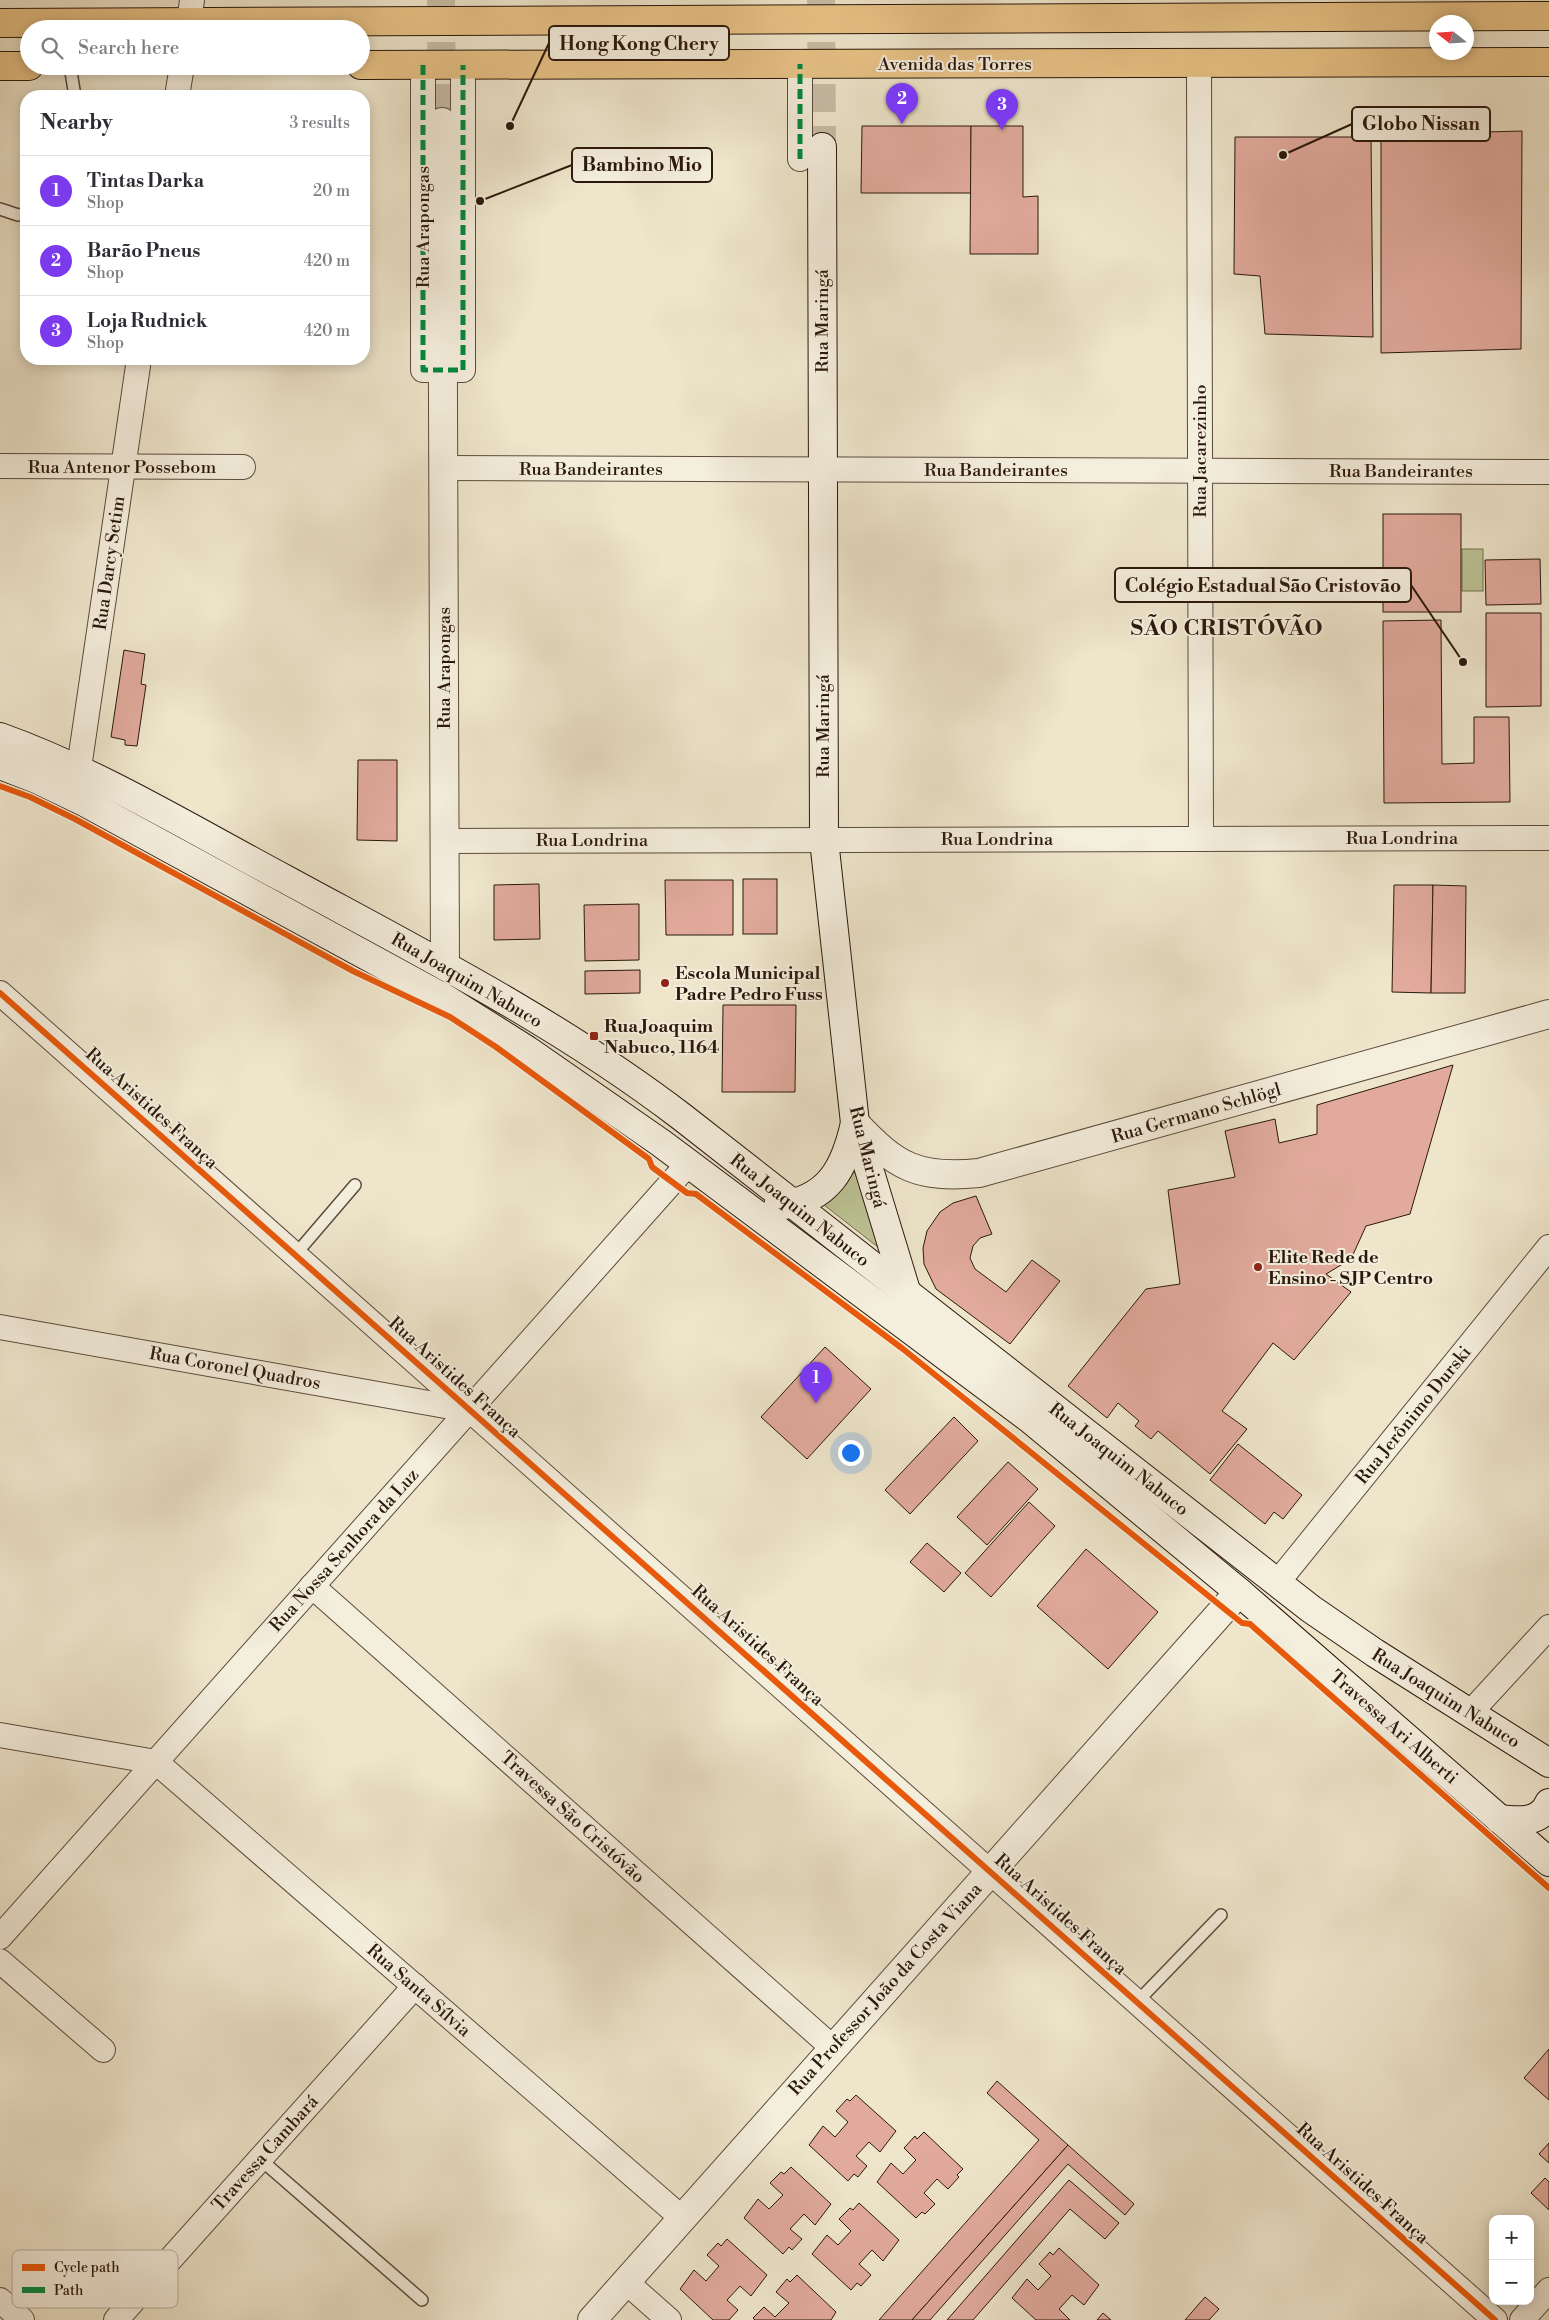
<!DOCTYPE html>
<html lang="en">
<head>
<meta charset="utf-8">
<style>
  :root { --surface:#fff; --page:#f2f2f3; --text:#2b2b33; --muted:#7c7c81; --line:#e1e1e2; --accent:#7c3aed }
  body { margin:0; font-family:"Libre Bodoni",serif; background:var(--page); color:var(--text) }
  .controls { position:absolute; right:15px; bottom:15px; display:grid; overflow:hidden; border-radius:10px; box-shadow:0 2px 12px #0003 }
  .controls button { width:45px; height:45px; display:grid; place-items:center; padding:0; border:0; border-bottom:1px solid var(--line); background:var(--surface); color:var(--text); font:25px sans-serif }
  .compass { position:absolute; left:1429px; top:15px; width:45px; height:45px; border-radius:50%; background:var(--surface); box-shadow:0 2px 12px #0003; rotate:287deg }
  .you { position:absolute; left:850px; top:1452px; width:18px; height:18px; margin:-12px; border:4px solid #fff; border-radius:50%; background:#1a73e8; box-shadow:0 0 0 8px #1a73e833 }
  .badge { display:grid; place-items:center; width:32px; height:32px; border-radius:50%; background:var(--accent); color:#fff; font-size:16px; font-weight:700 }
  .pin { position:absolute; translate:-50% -41px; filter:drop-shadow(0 1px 2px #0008) }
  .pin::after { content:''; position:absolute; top:26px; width:18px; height:15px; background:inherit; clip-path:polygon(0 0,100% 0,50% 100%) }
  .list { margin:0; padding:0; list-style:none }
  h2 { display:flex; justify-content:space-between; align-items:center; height:65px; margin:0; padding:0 20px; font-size:21px }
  h2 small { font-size:16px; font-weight:400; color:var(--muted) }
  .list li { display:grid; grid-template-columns:32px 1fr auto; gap:15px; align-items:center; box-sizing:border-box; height:70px; padding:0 20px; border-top:1px solid var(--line) }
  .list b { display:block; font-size:19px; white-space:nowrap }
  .list p { margin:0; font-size:16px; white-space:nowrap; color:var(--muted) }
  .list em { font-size:16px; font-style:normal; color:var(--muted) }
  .icon { flex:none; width:28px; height:28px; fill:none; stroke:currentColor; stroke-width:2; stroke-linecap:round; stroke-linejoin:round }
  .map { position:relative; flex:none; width:1549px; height:2320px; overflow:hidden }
  .search { position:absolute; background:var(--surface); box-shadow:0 2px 12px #0003; left:20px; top:20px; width:350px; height:55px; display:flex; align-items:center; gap:12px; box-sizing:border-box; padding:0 18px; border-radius:28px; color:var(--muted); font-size:19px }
  .panel { position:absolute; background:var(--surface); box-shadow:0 2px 12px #0003; left:20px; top:90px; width:350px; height:275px; border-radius:20px }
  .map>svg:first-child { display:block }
</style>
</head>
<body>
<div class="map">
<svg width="1549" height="2320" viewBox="0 0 1549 2320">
  <rect width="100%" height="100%" fill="#eee5cb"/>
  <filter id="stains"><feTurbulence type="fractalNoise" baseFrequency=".004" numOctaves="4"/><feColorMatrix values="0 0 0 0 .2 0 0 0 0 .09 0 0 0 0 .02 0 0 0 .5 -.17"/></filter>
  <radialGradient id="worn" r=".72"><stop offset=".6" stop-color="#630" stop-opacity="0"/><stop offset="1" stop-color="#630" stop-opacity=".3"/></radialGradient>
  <g fill="#bcc395" stroke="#746e50">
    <rect x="1462" y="549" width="21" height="42"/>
    <polygon points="860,1168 883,1251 819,1201"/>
  </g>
  <g fill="#e1aa9c" stroke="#2b180c">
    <polygon points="862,126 971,126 971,193 861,193"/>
    <polygon points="971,126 1023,126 1023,197 1038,196 1038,254 970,254"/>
    <polygon points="1522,131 1521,349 1381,353 1381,135"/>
    <polygon points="1235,137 1371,137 1373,337 1265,334 1260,276 1234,274"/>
    <rect x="1383" y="514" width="78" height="98"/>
    <polygon points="1540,559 1541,604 1486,605 1485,560"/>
    <polygon points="1486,613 1541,613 1541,706 1486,707"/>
    <polygon points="1441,620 1442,764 1474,763 1474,717 1509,717 1510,802 1384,803 1383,621"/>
    <polygon points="124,650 145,654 141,684 146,685 137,746 125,745 125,740 111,737"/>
    <polygon points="358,760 397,760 397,841 357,840"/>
    <rect x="743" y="879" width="34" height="55"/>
    <polygon points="665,880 733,880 733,935 666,935"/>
    <polygon points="539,884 540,939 494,940 494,885"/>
    <polygon points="1394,885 1433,885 1431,993 1392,992"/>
    <polygon points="1433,885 1466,886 1465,993 1431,993"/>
    <polygon points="639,904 639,960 585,961 584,905"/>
    <polygon points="640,970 640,993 585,994 585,971"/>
    <polygon points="723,1005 796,1005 795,1092 722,1092"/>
    <polygon points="1453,1065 1410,1214 1366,1226 1351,1259 1326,1274 1351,1292 1294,1360 1273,1343 1222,1411 1247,1429 1210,1474 1158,1431 1151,1439 1135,1426 1139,1421 1118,1403 1107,1418 1068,1386 1146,1289 1180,1284 1168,1190 1235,1177 1225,1131 1275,1119 1279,1143 1317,1134 1317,1105"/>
    <polygon points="976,1196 992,1234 980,1238 973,1246 970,1258 975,1269 1006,1292 1032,1260 1060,1281 1010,1344 936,1289 924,1264 923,1248 927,1231 940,1212 953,1203"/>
    <polygon points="825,1347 871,1389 807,1459 761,1417"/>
    <polygon points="954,1417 978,1441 910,1514 885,1490"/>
    <polygon points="1238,1444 1302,1495 1283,1519 1274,1512 1265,1524 1210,1480"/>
    <polygon points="1008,1462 1038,1489 987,1545 957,1517"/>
    <polygon points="1029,1502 1055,1526 991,1597 965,1573"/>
    <polygon points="927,1543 961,1573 944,1592 910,1562"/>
    <polygon points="1086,1549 1158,1612 1108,1669 1037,1606"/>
    <polygon points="1549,2049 1549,2100 1524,2078"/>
    <polygon points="997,2081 1068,2145 912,2320 879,2320 1039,2140 987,2093"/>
    <polygon points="856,2095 896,2131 880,2152 869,2142 856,2156 867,2166 858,2177 854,2174 848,2181 809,2145 823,2126 835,2137 848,2122 836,2111 847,2099 850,2101"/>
    <polygon points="924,2132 963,2169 957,2175 959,2177 948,2189 937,2179 924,2193 935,2204 925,2214 922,2212 916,2218 877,2182 891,2163 903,2174 916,2160 904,2148 915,2136 917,2139"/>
    <polygon points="1549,2143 1549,2163 1539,2154"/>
    <polygon points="1068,2145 1134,2204 1125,2215 1068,2164 930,2320 912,2320"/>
    <polygon points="791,2167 831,2204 815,2225 804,2214 790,2229 802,2239 792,2250 789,2247 783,2254 744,2218 758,2199 769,2209 783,2195 770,2183 781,2172 784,2174"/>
    <polygon points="1545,2178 1549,2182 1549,2210 1531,2193"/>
    <polygon points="1069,2180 1119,2223 1105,2239 1070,2209 973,2320 947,2320"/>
    <polygon points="859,2203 899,2240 883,2261 872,2250 859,2264 871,2275 861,2286 857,2283 851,2290 812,2254 827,2235 838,2245 851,2231 839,2219 850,2208 853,2210"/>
    <polygon points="727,2239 767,2275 751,2296 740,2286 727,2300 738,2310 729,2320 713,2320 680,2289 694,2270 706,2281 719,2266 707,2255 718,2243 721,2246"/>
    <polygon points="1059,2248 1099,2285 1084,2305 1072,2295 1059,2309 1070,2320 1036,2320 1012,2298 1027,2279 1038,2290 1051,2276 1039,2264 1050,2252 1053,2255"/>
    <polygon points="797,2275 836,2312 831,2320 755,2320 753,2318 764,2307 775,2317 789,2303 776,2292 787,2279 790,2282"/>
    <polygon points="1205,2297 1219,2309 1209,2320 1185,2320"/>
    <polygon points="1103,2313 1111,2320 1097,2320"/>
  </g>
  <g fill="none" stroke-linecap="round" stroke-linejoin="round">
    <polyline stroke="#c7bca5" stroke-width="28" stroke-dasharray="28 14" stroke-linecap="butt" points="441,0 442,122"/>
    <polyline stroke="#c7bca5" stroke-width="28" stroke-dasharray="28 14" stroke-linecap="butt" points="821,0 822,147"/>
    <g stroke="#5c4b3c" stroke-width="14">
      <g id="service">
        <polyline points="70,66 75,96"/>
        <polyline points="0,209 18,215 26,214"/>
        <polyline points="295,1255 355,1185"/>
        <polyline points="1137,2002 1221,1915"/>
        <polyline points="260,2159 422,2300"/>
      </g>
    </g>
    <g stroke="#5c4b3c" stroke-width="26">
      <g id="minor">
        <polyline points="189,22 192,0"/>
        <polyline points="1199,63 1201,839"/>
        <polyline points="423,65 423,370 463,370 463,65"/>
        <polyline points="177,96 182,66"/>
        <polyline points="800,159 800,64"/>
        <polyline points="0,466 243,467"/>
        <polyline points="443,468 1549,472"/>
        <polyline points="79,768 139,359"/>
        <polyline points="445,841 1549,838"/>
        <polyline points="0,993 1495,2320"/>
        <polyline points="0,1327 468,1410"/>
        <polyline points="1277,1583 1549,1247"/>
        <polyline points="312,1586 833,2048"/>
        <polyline points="1470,1713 1549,1627"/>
        <polyline points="0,1735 156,1762 682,2218"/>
        <polyline points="0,1937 688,1164"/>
        <polyline points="0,1961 103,2050"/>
        <polyline points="626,2282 669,2320"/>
        <polyline points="0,2300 22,2320"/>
        <polyline points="116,2320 415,1986"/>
        <polyline points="1522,2320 1549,2290"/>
      </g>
    </g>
    <g stroke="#5c4b3c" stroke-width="30">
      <g id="tertiary">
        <polyline points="442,122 445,966"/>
        <path d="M855,1123c41,44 63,56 124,50l570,-159"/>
        <polyline points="592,2320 1239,1592"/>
      </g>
    </g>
    <g stroke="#2b180c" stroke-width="30">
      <g id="secondary">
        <polyline points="822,147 824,840 855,1123 907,1294"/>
        <path d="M0,737c100,36 191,92 285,142 136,74 274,144 397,238l629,492 64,44 174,110"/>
        <polyline points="0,765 36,779 86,803 446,999 527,1050 661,1143 1030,1419 1239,1592 1549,1862"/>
        <path d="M778,1206c51,-6 67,-38 77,-83"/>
        <path d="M1499,1819c19,2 41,5 50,-16"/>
      </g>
    </g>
    <g stroke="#2b180c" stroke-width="30">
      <g id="trunk">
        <polyline points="0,23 1549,16"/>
        <polyline points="361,65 1549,62"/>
        <polyline points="0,66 29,66"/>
      </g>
    </g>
    <use href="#service" stroke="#f4eedd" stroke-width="11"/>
    <use href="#minor" stroke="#f4eedd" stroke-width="24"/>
    <use href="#tertiary" stroke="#f4eedd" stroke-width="28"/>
    <use href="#secondary" stroke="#f4eedd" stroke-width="28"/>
    <use href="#trunk" stroke="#e7c286" stroke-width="28"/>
    <g stroke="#00873e" stroke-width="5" stroke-dasharray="10 5" stroke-linecap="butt">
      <polyline points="423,65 423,370 463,370 463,65"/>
      <polyline points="800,159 800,64"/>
    </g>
    <g stroke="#f4eedd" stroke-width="9">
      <g id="cycleway">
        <polyline points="0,786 30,797 75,819 353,971 450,1017 496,1047 649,1159 652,1167 687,1193 696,1194 903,1349 1242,1623 1250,1624 1549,1888"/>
        <polyline points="0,993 1495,2320"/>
      </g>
    </g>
    <use href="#cycleway" stroke="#e8590c" stroke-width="6"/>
  </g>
  <g fill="#8f2418" stroke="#f4eedd" stroke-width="2">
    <circle cx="665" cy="983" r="5"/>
    <rect x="589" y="1031" width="10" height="10" rx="2.5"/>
    <circle cx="1258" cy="1267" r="5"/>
  </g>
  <g text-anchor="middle" stroke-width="4" stroke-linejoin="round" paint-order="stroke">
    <g font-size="18" fill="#2b180c" stroke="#f4eedd">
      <text x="955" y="70">Avenida das Torres</text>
      <text transform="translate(423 227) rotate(-90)" y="6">Rua Arapongas</text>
      <text transform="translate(822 321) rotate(-90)" y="6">Rua Maringá</text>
      <text transform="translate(1200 451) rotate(-90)" y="6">Rua Jacarezinho</text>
      <text x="122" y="473">Rua Antenor Possebom</text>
      <text x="591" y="475">Rua Bandeirantes</text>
      <text x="996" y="476">Rua Bandeirantes</text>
      <text x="1401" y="477">Rua Bandeirantes</text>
      <text transform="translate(109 563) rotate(-82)" y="6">Rua Darcy Setim</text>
      <text transform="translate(444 668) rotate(-90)" y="6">Rua Arapongas</text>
      <text transform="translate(823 726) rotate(-90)" y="6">Rua Maringá</text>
      <text x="1402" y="844">Rua Londrina</text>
      <text x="997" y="845">Rua Londrina</text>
      <text x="592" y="846">Rua Londrina</text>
      <text transform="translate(467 980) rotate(30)" y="6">Rua Joaquim Nabuco</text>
      <text transform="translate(152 1108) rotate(42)" y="6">Rua Aristides França</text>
      <text transform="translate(1196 1113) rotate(-16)" y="6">Rua Germano Schlögl</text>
      <text transform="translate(868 1157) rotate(76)" y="6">Rua Maringá</text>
      <text transform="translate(800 1210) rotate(38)" y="6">Rua Joaquim Nabuco</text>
      <text transform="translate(235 1368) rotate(10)" y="6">Rua Coronel Quadros</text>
      <text transform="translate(455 1377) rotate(42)" y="6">Rua Aristides França</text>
      <text transform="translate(1413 1415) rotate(-51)" y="6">Rua Jerônimo Durski</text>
      <text transform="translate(1119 1459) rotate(38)" y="6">Rua Joaquim Nabuco</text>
      <text transform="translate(344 1550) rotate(-48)" y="6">Rua Nossa Senhora da Luz</text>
      <text transform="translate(758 1645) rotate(42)" y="6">Rua Aristides França</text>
      <text transform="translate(1446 1698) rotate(32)" y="6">Rua Joaquim Nabuco</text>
      <text transform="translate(1394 1727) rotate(41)" y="6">Travessa Ari Alberti</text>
      <text transform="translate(573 1817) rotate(42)" y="6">Travessa São Cristóvão</text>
      <text transform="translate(1061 1914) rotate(42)" y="6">Rua Aristides França</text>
      <text transform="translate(885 1989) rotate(-48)" y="6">Rua Professor João da Costa Viana</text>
      <text transform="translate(419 1990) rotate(41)" y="6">Rua Santa Sílvia</text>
      <text transform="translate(265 2153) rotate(-48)" y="6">Travessa Cambará</text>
      <text transform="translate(1363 2183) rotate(42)" y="6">Rua Aristides França</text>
    </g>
    <g font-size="18" font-weight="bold" fill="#2b180c" stroke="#f4eedd" text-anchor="start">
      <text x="675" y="979">Escola Municipal<tspan x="675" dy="21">Padre Pedro Fuss</tspan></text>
      <text x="604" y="1032">Rua Joaquim<tspan x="604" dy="21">Nabuco, 1164</tspan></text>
      <text x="1268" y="1263">Elite Rede de<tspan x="1268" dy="21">Ensino - SJP Centro</tspan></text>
    </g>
    <g font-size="22" font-weight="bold" letter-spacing="1" fill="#2b180c" stroke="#f4eedd">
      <text x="1227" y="635">SÃO CRISTÓVÃO</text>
    </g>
  </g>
  <rect x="12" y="2250" width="166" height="58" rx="8" fill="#f4eedd" stroke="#b8ae9e" stroke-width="1"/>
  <rect x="22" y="2264" width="23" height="7" fill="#e8590c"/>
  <rect x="22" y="2287" width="23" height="6" fill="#00873e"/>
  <g font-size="14" fill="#2b180c">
    <text x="54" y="2272">Cycle path</text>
    <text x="54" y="2295">Path</text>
  </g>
  <path fill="none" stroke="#2b180c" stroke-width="2" d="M510 126L549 43M1283 155L1352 124M480 201L572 165M1463 662L1411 585"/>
  <g fill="#2b180c" stroke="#f4eedd" stroke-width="2">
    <circle cx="510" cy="126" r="5"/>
    <circle cx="1283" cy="155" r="5"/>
    <circle cx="480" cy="201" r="5"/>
    <circle cx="1463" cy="662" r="5"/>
  </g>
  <g fill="#f4eedd" stroke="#2b180c" stroke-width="2">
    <rect x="549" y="26" width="180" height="34" rx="5"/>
    <rect x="1352" y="107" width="138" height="34" rx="5"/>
    <rect x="572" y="148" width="140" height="34" rx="5"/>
    <rect x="1115" y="568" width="296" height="34" rx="5"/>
  </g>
  <g font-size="19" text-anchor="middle" font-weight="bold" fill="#2b180c">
    <text x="639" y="50">Hong Kong Chery</text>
    <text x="1421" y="130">Globo Nissan</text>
    <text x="642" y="171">Bambino Mio</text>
    <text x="1263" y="592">Colégio Estadual São Cristovão</text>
  </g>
  <rect width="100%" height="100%" filter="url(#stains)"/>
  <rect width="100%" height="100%" fill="url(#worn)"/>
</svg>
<div class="controls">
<button>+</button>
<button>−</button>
</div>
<svg class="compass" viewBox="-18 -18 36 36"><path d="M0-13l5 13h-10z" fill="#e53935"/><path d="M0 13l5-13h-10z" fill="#7c7c81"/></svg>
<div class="you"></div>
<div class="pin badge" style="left:816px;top:1403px">1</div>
<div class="pin badge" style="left:902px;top:124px">2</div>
<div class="pin badge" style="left:1002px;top:130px">3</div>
<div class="search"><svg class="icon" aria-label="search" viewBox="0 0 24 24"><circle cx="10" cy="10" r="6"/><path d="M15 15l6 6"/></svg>Search here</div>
<section class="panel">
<h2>Nearby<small>3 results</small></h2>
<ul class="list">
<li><span class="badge">1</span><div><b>Tintas Darka</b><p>Shop</p></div><em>20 m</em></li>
<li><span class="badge">2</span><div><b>Barão Pneus</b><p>Shop</p></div><em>420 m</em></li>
<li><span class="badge">3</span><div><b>Loja Rudnick</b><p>Shop</p></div><em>420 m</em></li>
</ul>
</section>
</div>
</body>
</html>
